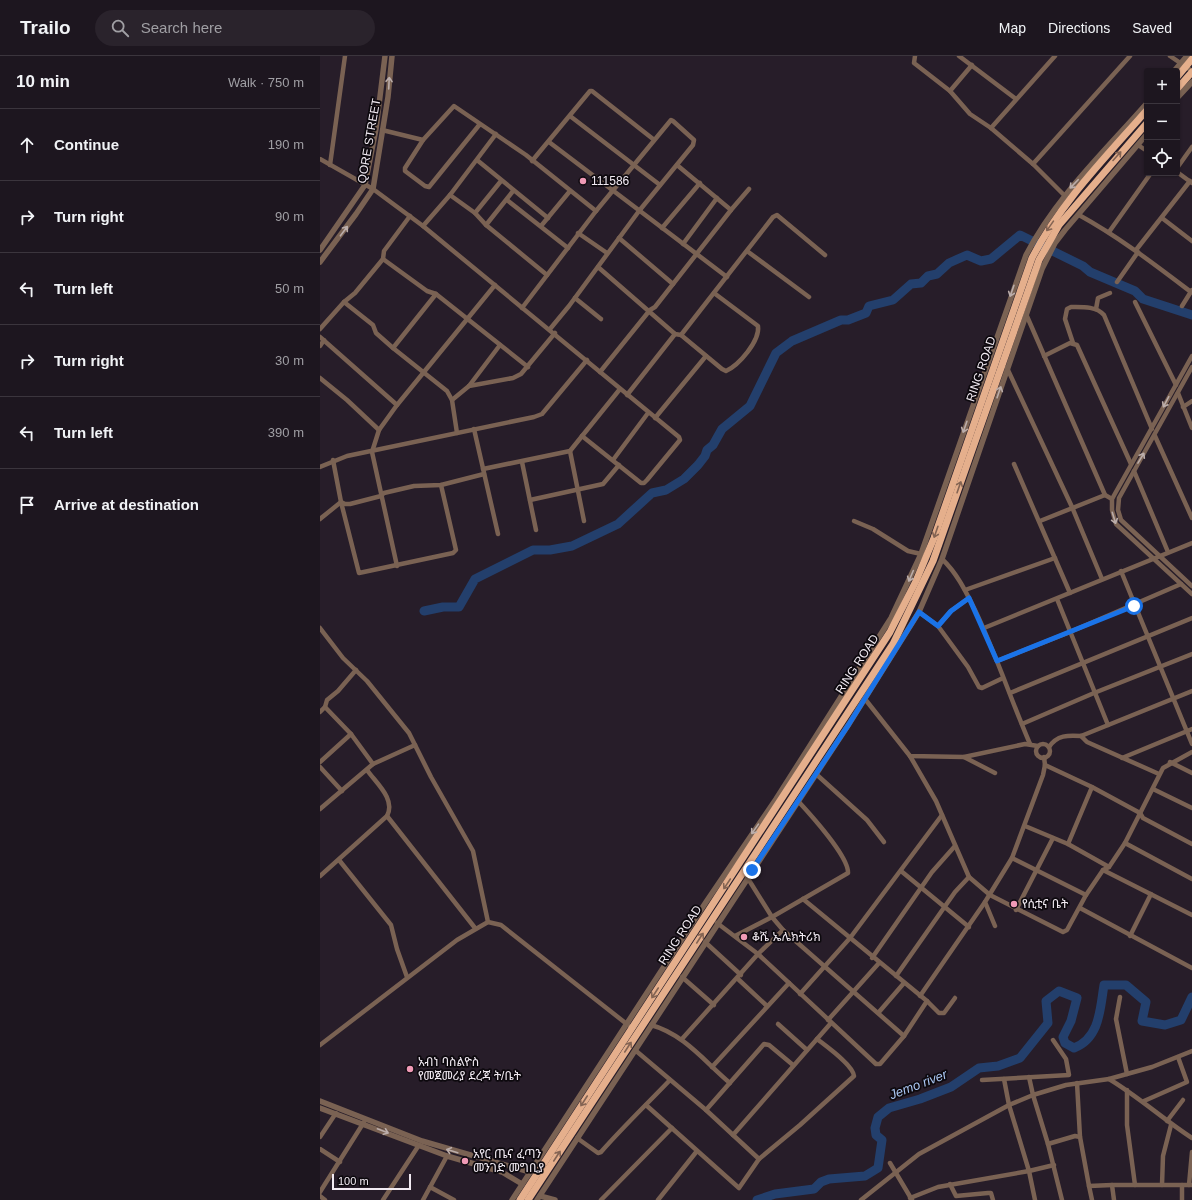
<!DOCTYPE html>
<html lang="en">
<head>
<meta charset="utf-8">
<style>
  :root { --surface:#1d161f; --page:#2a232c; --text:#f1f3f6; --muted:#a09fa4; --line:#3b353d }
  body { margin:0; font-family:Arial,"Noto Sans Ethiopic",sans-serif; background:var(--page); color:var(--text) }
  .controls { position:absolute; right:12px; top:12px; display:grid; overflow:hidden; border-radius:4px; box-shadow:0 1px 3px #0004 }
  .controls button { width:36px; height:36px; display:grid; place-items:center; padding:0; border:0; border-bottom:1px solid var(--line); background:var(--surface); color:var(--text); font:20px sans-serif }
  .scale { position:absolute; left:12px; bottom:10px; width:79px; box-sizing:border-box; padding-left:4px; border:2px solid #f1eaf2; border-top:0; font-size:11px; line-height:14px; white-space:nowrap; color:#f1eaf2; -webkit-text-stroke:3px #0d090e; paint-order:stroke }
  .stop { position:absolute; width:12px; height:12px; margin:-9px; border:3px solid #1a73e8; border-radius:50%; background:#fff }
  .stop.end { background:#1a73e8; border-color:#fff; box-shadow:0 1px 4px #0008 }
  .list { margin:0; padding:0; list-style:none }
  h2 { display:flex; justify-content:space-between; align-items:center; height:52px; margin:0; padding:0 16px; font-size:17px }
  h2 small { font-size:13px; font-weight:400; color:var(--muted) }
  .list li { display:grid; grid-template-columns:26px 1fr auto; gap:12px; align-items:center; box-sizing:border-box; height:72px; padding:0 16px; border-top:1px solid var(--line) }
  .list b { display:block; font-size:15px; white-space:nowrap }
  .list em { font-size:13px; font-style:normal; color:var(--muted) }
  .icon { flex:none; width:22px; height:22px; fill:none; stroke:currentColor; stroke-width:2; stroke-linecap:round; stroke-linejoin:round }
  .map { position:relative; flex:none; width:872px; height:1144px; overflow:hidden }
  header { display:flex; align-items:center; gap:24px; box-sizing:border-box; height:56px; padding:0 20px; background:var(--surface); border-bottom:1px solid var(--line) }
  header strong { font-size:19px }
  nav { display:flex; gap:22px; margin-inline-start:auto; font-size:14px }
  .search { width:280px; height:36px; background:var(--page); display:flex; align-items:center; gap:10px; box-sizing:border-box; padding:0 14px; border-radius:22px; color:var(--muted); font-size:15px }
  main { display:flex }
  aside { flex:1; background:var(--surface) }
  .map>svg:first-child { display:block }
</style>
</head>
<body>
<header>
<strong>Trailo</strong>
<div class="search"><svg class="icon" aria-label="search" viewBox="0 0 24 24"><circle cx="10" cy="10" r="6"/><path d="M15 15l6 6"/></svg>Search here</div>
<nav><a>Map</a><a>Directions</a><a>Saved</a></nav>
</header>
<main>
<aside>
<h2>10 min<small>Walk · 750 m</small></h2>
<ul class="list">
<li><svg class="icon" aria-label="ahead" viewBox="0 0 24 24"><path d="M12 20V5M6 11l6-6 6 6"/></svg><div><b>Continue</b></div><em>190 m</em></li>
<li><svg class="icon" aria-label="right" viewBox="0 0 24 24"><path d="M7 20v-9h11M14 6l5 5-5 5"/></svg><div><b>Turn right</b></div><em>90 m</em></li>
<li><svg class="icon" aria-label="left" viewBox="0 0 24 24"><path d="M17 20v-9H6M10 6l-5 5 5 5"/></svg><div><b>Turn left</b></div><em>50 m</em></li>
<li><svg class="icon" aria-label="right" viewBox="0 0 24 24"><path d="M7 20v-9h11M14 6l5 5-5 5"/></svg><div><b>Turn right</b></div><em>30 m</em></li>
<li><svg class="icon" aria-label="left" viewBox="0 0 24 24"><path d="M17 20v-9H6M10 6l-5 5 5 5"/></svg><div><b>Turn left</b></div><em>390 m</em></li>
<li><svg class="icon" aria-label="arrive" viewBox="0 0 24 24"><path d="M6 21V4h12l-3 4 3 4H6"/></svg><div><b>Arrive at destination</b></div></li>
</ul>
</aside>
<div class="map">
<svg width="872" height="1144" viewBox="0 0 872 1144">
  <rect width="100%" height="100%" fill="#271d29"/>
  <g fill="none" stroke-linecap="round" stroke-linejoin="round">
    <g stroke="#233f6c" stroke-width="9">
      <polyline points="104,555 123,551 139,551 155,523 213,494 230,494 252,490 298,468 332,437 346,434 364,423 378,409 385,400 387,394 393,389 402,373 430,350 456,297 472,285 521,264 528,264 546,257 549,250 573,244 591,228 601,227 608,220 617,218 629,207 647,199 661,205 671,203 700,179 763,210 770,216 815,235 823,243 872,259"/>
      <path d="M437,1144l18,-6 39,-5 7,-7 8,-3 36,-3 13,-8 4,-28 -6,-5 -1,-7 3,-11 11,-9 31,-9 31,-12 28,-19 19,-2 22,-8 28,-35 -2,-22 13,-10 18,7 -6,23 -8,16 2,6 9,5c26,-10 26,-39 30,-63h22l20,17 -4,19 23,4 16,-5 11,-23"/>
    </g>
    <g stroke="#7a6253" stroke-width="4.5">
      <polyline points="595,0 594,7 630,35 650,58 671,72 713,108 744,139"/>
      <polyline points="639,0 696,43"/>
      <polyline points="850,0 872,15"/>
      <polyline points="630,35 652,9"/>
      <polyline points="250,60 340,129"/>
      <polyline points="160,68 109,131 105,130 85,115 85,112 103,84 134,50 206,99 276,155"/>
      <polyline points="671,72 735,0"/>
      <polyline points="62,74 103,84"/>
      <polyline points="229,86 407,221"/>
      <polyline points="818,89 827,95"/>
      <polyline points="0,103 53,133 103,170 359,381 360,384 327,424 324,427 321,427 262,380"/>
      <polyline points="157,104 228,162"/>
      <polyline points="212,105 270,35 272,35 333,83"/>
      <polyline points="713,108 810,0"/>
      <polyline points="10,109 25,0"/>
      <polyline points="357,109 411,154"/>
      <polyline points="857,112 872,91"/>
      <polyline points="857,116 872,127"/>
      <polyline points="130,139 155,157 166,169 227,219"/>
      <polyline points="187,144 248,192"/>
      <polyline points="155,157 181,125"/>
      <path d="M759,159c40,22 75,49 112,77"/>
      <polyline points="842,162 872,185"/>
      <polyline points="166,169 193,135"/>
      <polyline points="103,170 130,139 176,78"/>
      <polyline points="221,170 250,135"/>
      <polyline points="342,172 380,127"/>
      <polyline points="789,176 831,117"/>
      <polyline points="258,177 287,197"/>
      <polyline points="299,182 353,228"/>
      <polyline points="363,188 397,142"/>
      <polyline points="816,194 870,125"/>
      <polyline points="427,195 489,241"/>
      <polyline points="63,203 107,235 116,238 208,311"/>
      <path d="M278,211l77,67 6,1 41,34 4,2c13,-6 34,-30 32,-45l-44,-33"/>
      <polyline points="797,226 818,196"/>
      <polyline points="255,242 281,263"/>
      <polyline points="24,246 53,269 56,277 73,292 127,335 132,344 137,377"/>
      <polyline points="815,246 856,329"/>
      <polyline points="862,250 872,234"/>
      <polyline points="202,252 276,155 351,64 353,65 374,84 373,89 319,155 249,250 230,273"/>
      <polyline points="776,253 778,242 790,237"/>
      <polyline points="706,258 785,439 792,443"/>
      <polyline points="0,273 24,246 35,237 63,203 64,195 90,160"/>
      <polyline points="361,279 453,161 457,159 505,199"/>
      <polyline points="0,281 77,349"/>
      <path d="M753,287l-8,-24 2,-10 4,-2c11,0 25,-1 33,8l48,114"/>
      <polyline points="0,290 4,284"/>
      <polyline points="73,292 116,238"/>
      <polyline points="724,300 750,287 757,289 811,408"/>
      <polyline points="872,300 792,443 792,454 796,468 872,538"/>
      <polyline points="872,311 799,442 798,454 801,464 872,530"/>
      <polyline points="687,312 752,451 782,523"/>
      <polyline points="280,316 330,254 335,251 411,154 429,133"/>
      <polyline points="0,322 27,344 59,374"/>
      <polyline points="149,330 193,322 201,318 235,277"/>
      <polyline points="858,337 872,372"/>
      <polyline points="307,339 355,278"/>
      <polyline points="132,344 149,330 180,289"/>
      <polyline points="863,351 872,345"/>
      <polyline points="335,362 386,300"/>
      <polyline points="154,373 178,478"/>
      <polyline points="835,380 872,462"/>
      <polyline points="250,395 264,465"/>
      <polyline points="13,404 21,446 39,517 133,497 136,494 121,429"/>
      <polyline points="293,404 328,357"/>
      <polyline points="202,406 216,474"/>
      <polyline points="694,408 750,537"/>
      <polyline points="0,411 27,400 214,361 222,358 267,304"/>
      <polyline points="163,413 250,395 300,333"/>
      <polyline points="814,415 848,496"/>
      <polyline points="210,444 283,428 299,409"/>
      <polyline points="0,463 21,446 25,448 30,448 61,440 64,437 94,430 121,429 164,418"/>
      <polyline points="534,465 553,473 588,495 601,498"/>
      <polyline points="720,465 785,439"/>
      <path d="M622,503c15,14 24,33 33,51 21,44 36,90 55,134"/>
      <polyline points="77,510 52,396 59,374 77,349 175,229"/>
      <polyline points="801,515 872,688"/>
      <polyline points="645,534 735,502"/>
      <polyline points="737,543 788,669"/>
      <polyline points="599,556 618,570 648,611 659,631 662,632 683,622"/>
      <polyline points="618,570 631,555 649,542"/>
      <polyline points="0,572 23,602 47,625 89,677 111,721 153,795 168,866"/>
      <polyline points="664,572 872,487"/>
      <polyline points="677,605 750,576 861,528"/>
      <polyline points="690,637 872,562"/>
      <polyline points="545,643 590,700 644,701 705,688 718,690"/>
      <polyline points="5,651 31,678 53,708"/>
      <polyline points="0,656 5,651 7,644 18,635 36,614"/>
      <polyline points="702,668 774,637 872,598"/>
      <polyline points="761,680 767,686 839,718"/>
      <circle cx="723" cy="695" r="7"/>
      <path d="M729,691c8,-12 19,-12 32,-11l111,-45"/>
      <polyline points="590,700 616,745 649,821 670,839 743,876 747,874 766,839 783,814 789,811 805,787 843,712 872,696"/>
      <polyline points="644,701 675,717"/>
      <polyline points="802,702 872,673"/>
      <polyline points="0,706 31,678"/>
      <polyline points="850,706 872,717"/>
      <polyline points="725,709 772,731 820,757 823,762 872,788"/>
      <polyline points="0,711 22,735"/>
      <path d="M47,714c9,13 29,29 20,46"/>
      <polyline points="496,718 547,764 564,786"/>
      <polyline points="833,733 872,752"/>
      <polyline points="0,753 53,708 95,689"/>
      <polyline points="705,770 748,788 789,811"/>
      <polyline points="805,787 872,823"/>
      <polyline points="748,788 772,731"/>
      <polyline points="692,802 766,839"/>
      <polyline points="19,804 71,869 77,893 87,921"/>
      <polyline points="783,814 872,859"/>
      <polyline points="581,815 649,871"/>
      <polyline points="0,820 67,760 155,872"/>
      <polyline points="427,821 452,861 463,874 584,980"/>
      <polyline points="483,843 607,945 619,957 624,957 635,942"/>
      <polyline points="760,852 872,912"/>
      <polyline points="696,854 733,782"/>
      <polyline points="397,867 438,898 556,1008 560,1008 584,980 607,945"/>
      <polyline points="675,870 665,846 692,802 723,719 725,709 724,701"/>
      <path d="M415,880l37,-19 76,-44c1,-16 -38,-59 -50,-72"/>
      <polyline points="810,880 831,838"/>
      <polyline points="385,886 421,919"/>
      <polyline points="552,902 612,816 635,790"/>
      <polyline points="576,920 635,836 649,821"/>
      <polyline points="362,921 394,949"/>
      <polyline points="418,923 447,950"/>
      <polyline points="480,938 530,882 622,759"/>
      <polyline points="600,940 665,846"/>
      <polyline points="800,941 796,963 807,1018"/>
      <polyline points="559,956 584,927"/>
      <polyline points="508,964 559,907"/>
      <polyline points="458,968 487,994"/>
      <path d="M331,969c33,9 54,37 79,58"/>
      <polyline points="362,983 438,898 463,874"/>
      <polyline points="0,989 137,884 168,866 181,869 308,969"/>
      <polyline points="315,994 386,1054 439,1103"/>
      <path d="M872,995l-40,16 -43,12c30,18 55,41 83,59"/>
      <polyline points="392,1011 469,927"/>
      <polyline points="709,1021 713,1039 746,1029 789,1023"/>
      <polyline points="662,1024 749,1019 746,1003 733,984"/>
      <polyline points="757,1027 760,1081"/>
      <polyline points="807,1034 807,1069 815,1129"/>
      <polyline points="824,1045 867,1026 858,1001"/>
      <path d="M326,1049l93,83 20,-29 41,-34 54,-49c-1,-11 -28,-30 -37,-37"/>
      <polyline points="386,1054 444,988 449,989 473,1009"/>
      <polyline points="847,1065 863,1044"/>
      <polyline points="413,1079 511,967"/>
      <polyline points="0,1081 16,1057"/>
      <path d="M257,1082l21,15 3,-1c22,-25 46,-48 69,-72"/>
      <polyline points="728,1088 755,1080 760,1081 769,1130 792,1129 872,1129"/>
      <polyline points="0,1093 20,1106"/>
      <polyline points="570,1107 592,1144"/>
      <polyline points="630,1128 636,1140 668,1137 671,1137 673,1144"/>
      <polyline points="792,1129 794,1144"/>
      <polyline points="842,1129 843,1100 851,1069"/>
      <polyline points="862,1129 862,1144"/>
      <polyline points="869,1129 872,1096"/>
      <polyline points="769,1130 772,1144"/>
      <polyline points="110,1131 134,1144"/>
      <polyline points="0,1136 44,1066"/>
      <polyline points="0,1140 5,1144"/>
      <polyline points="590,1142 618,1131 709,1115 689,1049 684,1023"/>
      <polyline points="63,1144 99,1089"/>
      <polyline points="103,1144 127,1100"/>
      <polyline points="281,1144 352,1072"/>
      <polyline points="338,1144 377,1095"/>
      <polyline points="541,1144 599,1098 689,1049 713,1039 728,1088 742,1144"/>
      <polyline points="715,1144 709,1115 734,1109"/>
    </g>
    <g stroke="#7a6253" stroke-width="5.5">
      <polyline points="854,15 867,0"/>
      <polyline points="857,42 872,26"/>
      <polyline points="0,194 45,129 56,73 65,0"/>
      <polyline points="0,206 36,158 53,133 68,41 72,0"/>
      <polyline points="0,1045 102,1085 210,1116"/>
      <polyline points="0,1052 127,1100 182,1116 202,1128"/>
      <polyline points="220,1140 235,1144"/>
      <path d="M192,1144l194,-298 70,-103 115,-181 30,-64 105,-299c30,-58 78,-103 121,-152"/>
      <polyline points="217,1144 529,668 599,556 622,503 722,213 735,187 745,174 827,78"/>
    </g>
    <g stroke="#e5af8c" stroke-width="7">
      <polyline points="857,21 872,3"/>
      <polyline points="857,33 872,16"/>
      <path d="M200,1144l370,-568 26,-51 18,-43 98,-280c29,-56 74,-101 115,-148"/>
      <polyline points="208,1144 573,588 613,505 719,204 739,169 827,67"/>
    </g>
  </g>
  <defs><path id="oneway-shaft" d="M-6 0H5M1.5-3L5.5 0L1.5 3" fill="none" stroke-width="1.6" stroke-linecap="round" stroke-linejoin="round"/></defs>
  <g stroke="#bbadaa">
    <use href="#oneway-shaft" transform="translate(69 27) rotate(-87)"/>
    <use href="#oneway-shaft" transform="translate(754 128) rotate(134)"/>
    <use href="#oneway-shaft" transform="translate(24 175) rotate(-53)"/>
    <use href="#oneway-shaft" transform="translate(692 235) rotate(109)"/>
    <use href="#oneway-shaft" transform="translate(679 336) rotate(-71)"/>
    <use href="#oneway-shaft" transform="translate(846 346) rotate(118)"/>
    <use href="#oneway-shaft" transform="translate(645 371) rotate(109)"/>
    <use href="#oneway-shaft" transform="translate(821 402) rotate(-59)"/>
    <use href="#oneway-shaft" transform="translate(794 462) rotate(73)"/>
    <use href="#oneway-shaft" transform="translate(591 520) rotate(113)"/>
    <use href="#oneway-shaft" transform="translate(435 773) rotate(125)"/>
    <use href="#oneway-shaft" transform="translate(63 1075) rotate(21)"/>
    <use href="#oneway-shaft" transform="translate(132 1095) rotate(-163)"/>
  </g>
  <g stroke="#846453">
    <use href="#oneway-shaft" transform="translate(797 100) rotate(-48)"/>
    <use href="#oneway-shaft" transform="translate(730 170) rotate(125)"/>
    <use href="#oneway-shaft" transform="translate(639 431) rotate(-71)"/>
    <use href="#oneway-shaft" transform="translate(616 476) rotate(109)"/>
    <use href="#oneway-shaft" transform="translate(407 828) rotate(124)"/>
    <use href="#oneway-shaft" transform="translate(380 882) rotate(-57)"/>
    <use href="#oneway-shaft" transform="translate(335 937) rotate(123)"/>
    <use href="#oneway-shaft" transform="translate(308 991) rotate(-57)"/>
    <use href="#oneway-shaft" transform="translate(264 1045) rotate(123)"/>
    <use href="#oneway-shaft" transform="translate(237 1100) rotate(-57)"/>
  </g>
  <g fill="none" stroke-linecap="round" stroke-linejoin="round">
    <polyline stroke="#1a73e8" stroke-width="5" points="432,814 529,668 599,556 618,570 631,555 649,542 677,605 814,550"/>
  </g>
  <g fill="#f09ab6" stroke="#0d090e" stroke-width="1.5">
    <circle cx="263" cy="125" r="4"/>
    <circle cx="694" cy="848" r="4"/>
    <circle cx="424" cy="881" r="4"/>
    <circle cx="90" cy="1013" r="4"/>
    <circle cx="145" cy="1105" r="4"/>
  </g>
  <g text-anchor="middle" stroke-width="3.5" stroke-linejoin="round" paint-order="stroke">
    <g font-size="12" fill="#f1eaf2" stroke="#0d090e">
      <text transform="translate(49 85) rotate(-80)" y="4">QORE STREET</text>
      <text transform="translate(661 313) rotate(-71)" y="4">RING ROAD</text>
      <text transform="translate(537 608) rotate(-57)" y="4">RING ROAD</text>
      <text transform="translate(360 879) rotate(-57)" y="4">RING ROAD</text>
    </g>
    <g font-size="12" fill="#f1eaf2" stroke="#0d090e" text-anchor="start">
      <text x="271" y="129">111586</text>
      <text x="702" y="852">የሲቲና ቤት</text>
      <text x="432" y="885">ቆሼ ኤሌክትሪክ</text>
      <text x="98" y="1010">አብነ ባስልዮስ<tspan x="98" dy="14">የመጀመሪያ ደረጃ ት/ቤት</tspan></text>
      <text x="153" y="1102">አየር ጤና ፈጣን<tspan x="153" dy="14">መንገድ መግቢያ</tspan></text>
    </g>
    <g font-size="13" font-style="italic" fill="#abc7f3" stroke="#0d090e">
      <text transform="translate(598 1028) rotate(-21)" y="5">Jemo river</text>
    </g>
  </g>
</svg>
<div class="controls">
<button>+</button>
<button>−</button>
<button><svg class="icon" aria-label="locate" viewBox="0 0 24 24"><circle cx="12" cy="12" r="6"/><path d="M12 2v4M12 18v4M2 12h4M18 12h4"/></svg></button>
</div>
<div class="scale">100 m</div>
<div class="stop" style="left:814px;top:550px"></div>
<div class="stop end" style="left:432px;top:814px"></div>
</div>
</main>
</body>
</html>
